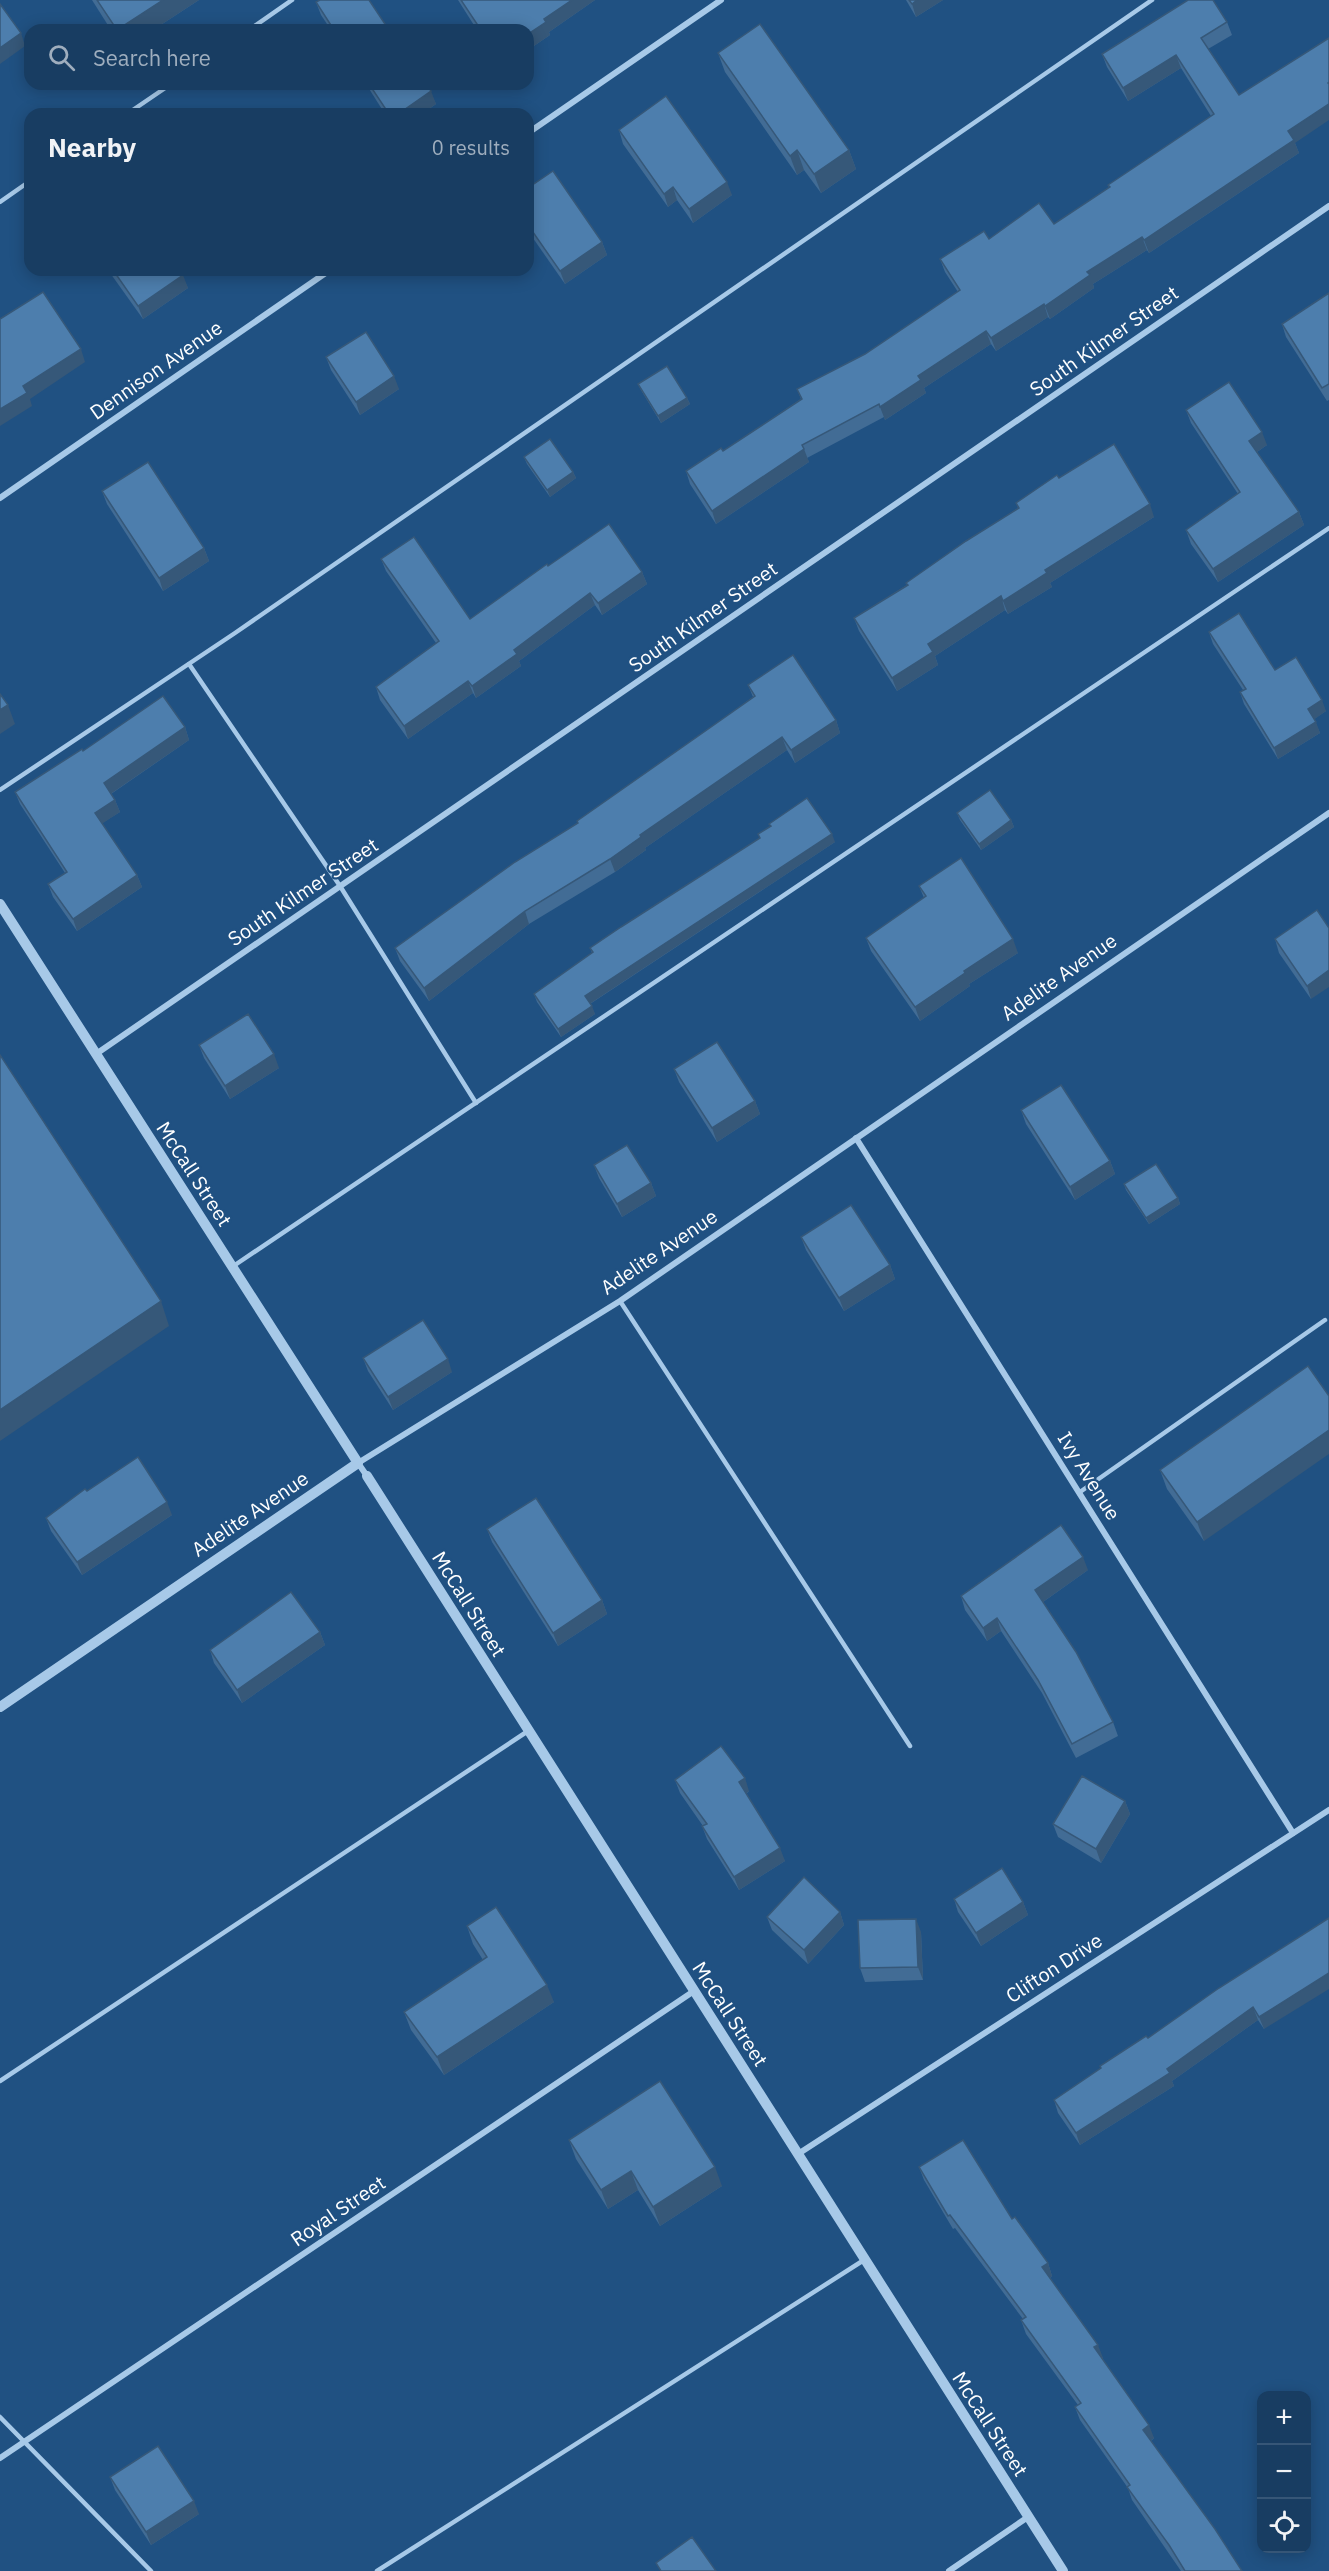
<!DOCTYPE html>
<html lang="en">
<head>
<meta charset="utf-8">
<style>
  :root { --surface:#183d62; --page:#214468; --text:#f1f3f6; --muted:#9faebe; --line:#365677 }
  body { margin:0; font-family:"IBM Plex Sans",sans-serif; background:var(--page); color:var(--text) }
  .controls { position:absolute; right:18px; bottom:18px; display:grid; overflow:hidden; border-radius:12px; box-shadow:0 3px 15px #0003 }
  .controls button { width:54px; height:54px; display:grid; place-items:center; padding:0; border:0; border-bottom:2px solid var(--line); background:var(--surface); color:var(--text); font:30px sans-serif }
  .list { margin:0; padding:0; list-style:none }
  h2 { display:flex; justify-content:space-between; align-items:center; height:78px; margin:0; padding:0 24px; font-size:26px }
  h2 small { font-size:20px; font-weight:400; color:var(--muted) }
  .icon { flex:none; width:33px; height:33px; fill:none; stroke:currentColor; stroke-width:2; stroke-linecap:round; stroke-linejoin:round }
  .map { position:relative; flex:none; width:1329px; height:2571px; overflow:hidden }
  .search { position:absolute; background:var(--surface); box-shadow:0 3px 15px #0003; left:24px; top:24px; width:510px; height:66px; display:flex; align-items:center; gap:15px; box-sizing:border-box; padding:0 21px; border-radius:18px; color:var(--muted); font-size:22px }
  .panel { position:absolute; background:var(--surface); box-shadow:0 3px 15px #0003; left:24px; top:108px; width:510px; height:168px; border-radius:18px }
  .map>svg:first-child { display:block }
</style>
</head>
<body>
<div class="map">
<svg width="1329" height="2571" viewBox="0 0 1329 2571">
  <rect width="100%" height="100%" fill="#205182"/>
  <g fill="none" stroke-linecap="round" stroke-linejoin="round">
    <g stroke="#a7c9e8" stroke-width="4.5">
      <polyline points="249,30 292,0"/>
      <polyline points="127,114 171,84"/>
      <polyline points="0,202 30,181"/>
      <polyline points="189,664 340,886 476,1103"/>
      <polyline points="0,790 235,633 1152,0"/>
      <polyline points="232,1267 1329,528"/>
      <polyline points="620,1301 910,1746"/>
      <polyline points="1080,1492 1325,1320"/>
      <polyline points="0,2081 528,1731"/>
      <polyline points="0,2417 151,2571"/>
      <polyline points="377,2571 864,2260"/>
    </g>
    <g stroke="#a7c9e8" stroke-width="6">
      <polyline points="528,133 721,0"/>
      <polyline points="0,498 330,270"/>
      <polyline points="96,1054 1329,206"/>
      <polyline points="856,1138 1293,1833"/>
      <polyline points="367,1476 358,1463 620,1301 1329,813"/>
      <polyline points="798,2154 1329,1810"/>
      <polyline points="0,2458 694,1991"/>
      <polyline points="949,2571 1028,2517"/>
    </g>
    <g stroke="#a7c9e8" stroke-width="10">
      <polyline points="0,904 358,1463 0,1707"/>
      <polyline points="367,1476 1063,2571"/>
    </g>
  </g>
  <g fill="#426c95">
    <polygon points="92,0 199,0 153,30 111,30"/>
    <polygon points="458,0 595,0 549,32 550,35 528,50 528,30 477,30"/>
    <polygon points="906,0 943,0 916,17"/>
    <polygon points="316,2 389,30 331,30 321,15"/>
    <polygon points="1227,22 1232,35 1208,49 1239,95 1295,143 1299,153 1149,253 1147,250 1093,284 1094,288 1050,319 1048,317 996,351 991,344 924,388 926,393 885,420 884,417 807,458 809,462 716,524 690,484 686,471 723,451 801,399 797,389 865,354 958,292 945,272 940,259 989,239 1054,224 1109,188 1108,185 1211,116 1181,68 1128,101 1107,67 1102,54"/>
    <polygon points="718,53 849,150 856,169 821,193 804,170 797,175 725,72"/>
    <polygon points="366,84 426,84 436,104 422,114 385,114"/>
    <polygon points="619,130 732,195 693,223 677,200 668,207 623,144"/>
    <polygon points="528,188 602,242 607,255 565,284 528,231"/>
    <polygon points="108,270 179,270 188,288 143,319"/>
    <polygon points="1329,294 1329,400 1327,401 1286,337 1282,324"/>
    <polygon points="326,357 399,389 360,415 331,370"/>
    <polygon points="638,384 687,398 690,404 661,423 641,390"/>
    <polygon points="1186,410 1267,445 1257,452 1299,512 1304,525 1218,582 1191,544 1186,530 1238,494 1191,423"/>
    <polygon points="524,457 573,472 576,478 550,497 527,464"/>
    <polygon points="1059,478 1154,517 1050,583 1052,587 1008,614 1005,610 935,656 938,665 897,691 859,631 854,618 907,585 906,583 1018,508 1016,503"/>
    <polygon points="102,491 204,548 209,561 163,591 107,504"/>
    <polygon points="381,559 470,619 548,566 642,572 647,584 602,615 595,605 519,661 521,666 476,698 473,693 408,739 380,700 376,687 436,643 386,571"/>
    <polygon points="1209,632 1275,670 1326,711 1314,719 1320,733 1278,759 1244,704 1240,692 1243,690 1213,644"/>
    <polygon points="748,685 836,720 840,733 795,763 787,750 645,848 646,850 615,872 529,924 429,1001 400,961 395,948 577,823 753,697"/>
    <polygon points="185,727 189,740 111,794 115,800 120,812 102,823 137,875 142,887 77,931 53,897 48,884 65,873 20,804 15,792 83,751"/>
    <polygon points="957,813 1011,820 1014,827 981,850 960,820"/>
    <polygon points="758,834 835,842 590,1004 595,1014 561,1037 537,1002 534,994 592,953 590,948 760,838"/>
    <polygon points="919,886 1018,953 969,984 970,986 920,1021 871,951 866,938 924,898"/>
    <polygon points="1317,910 1311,999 1279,953 1275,939"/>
    <polygon points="199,1045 279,1068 230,1099 204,1058"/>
    <polygon points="674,1069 755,1101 760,1114 717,1142 679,1082"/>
    <polygon points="1021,1110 1110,1161 1115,1174 1075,1200 1026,1124"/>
    <polygon points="594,1165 651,1183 656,1196 622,1217 599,1178"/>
    <polygon points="1124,1184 1178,1198 1180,1204 1149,1224 1126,1190"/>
    <polygon points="801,1237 890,1265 895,1279 844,1311 806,1250"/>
    <polygon points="363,1358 452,1372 393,1410 368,1371"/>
    <polygon points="1308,1366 1204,1541 1167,1489 1160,1470"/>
    <polygon points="87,1491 172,1515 82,1575 51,1531 46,1518"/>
    <polygon points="487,1529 602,1600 607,1614 558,1646 492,1542"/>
    <polygon points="1088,1570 1043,1602 1113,1722 1118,1736 1076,1758 1042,1693 1001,1631 987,1641 965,1610 961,1596"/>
    <polygon points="320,1632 325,1645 242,1703 214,1663 210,1650"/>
    <polygon points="675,1780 749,1791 746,1794 785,1861 739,1890 707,1839 702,1826 703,1826 680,1793"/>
    <polygon points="1125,1801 1130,1814 1101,1863 1058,1837 1053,1824"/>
    <polygon points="954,1899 1023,1902 1028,1915 981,1946 958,1912"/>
    <polygon points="840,1912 844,1925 808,1964 772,1930 767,1917"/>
    <polygon points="467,1926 554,2002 444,2075 411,2030 404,2012 483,1960 473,1944"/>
    <polygon points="921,1932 923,1980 865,1982 860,1968"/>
    <polygon points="1305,1933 1264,2029 1258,2020 1172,2081 1174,2086 1080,2145 1058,2113 1054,2100 1101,2069 1100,2066 1148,2038"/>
    <polygon points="569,2140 722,2186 660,2226 638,2190 608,2209 576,2159"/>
    <polygon points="919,2167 1012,2219 1048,2263 1052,2276 1050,2278 1103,2358 1102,2358 1154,2438 1151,2441 1242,2571 1181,2571 1132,2500 1128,2488 1080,2420 1075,2407 1078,2405 1026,2334 1021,2320 1023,2319 955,2228 953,2229 924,2180"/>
    <polygon points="110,2477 199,2514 151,2545 115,2490"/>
  </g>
  <g fill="#365879">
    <polygon points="163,0 199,0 153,30 117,30"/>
    <polygon points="572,0 595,0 549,32 550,35 528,50 528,34 544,19"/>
    <polygon points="917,0 943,0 916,17 912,4"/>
    <polygon points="21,33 25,46 0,64 0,48"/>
    <polygon points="1176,55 1181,68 1128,101 1123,88"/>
    <polygon points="431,91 436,104 422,114 398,114"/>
    <polygon points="1329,104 1329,120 1295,143 1299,153 1149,253 1144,240 1288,131"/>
    <polygon points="797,150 804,170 797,175 790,156"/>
    <polygon points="849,150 856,169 821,193 814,174"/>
    <polygon points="727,182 732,195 693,223 689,209"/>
    <polygon points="673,187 677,200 668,207 664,194"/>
    <polygon points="1142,237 1147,250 1093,284 1094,288 1050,319 1045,306 1087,272"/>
    <polygon points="602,242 607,255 565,284 560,271"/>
    <polygon points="183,275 188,288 143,319 138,306"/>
    <polygon points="1044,304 1048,317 996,351 991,338"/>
    <polygon points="986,331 991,344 924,388 926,393 885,420 880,407 918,376"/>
    <polygon points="81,349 85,362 30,399 32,406 0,426 0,409 23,386"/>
    <polygon points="394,376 399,389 360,415 356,402"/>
    <polygon points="687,398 690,404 661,423 658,416"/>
    <polygon points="1262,432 1267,445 1254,454 1249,441"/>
    <polygon points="804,449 809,462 716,524 712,511"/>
    <polygon points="573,472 576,478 550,497 547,490"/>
    <polygon points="1150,504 1154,517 1050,583 1052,587 1008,614 1003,601 1045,570"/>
    <polygon points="1299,512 1304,525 1218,582 1213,569"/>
    <polygon points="204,548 209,561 163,591 159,578"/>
    <polygon points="642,572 647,584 602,615 598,603"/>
    <polygon points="590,593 595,605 519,661 521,666 476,698 472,686 514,650"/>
    <polygon points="1001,596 1005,610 935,656 938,665 897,691 892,678 928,644"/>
    <polygon points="468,681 473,693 408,739 404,726"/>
    <polygon points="1322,700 1326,711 1312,721 1308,709"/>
    <polygon points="8,705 15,724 0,734 0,710"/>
    <polygon points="836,720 840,733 795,763 791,750"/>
    <polygon points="1316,722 1320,733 1278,759 1274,748"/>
    <polygon points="185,727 189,740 109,795 104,783"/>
    <polygon points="782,737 787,750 645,848 646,850 615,872 610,859 640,835"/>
    <polygon points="115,800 120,812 100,825 95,813"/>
    <polygon points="1011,820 1014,827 981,850 979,844"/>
    <polygon points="832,834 835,842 588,1005 585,996"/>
    <polygon points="137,875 142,887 77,931 73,919"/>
    <polygon points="525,911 529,924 429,1001 424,988"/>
    <polygon points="1013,939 1018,953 969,984 970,986 920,1021 915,1007 964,971"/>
    <polygon points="1329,970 1329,987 1311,999 1307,986"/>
    <polygon points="592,1006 595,1014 561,1037 558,1029"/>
    <polygon points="274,1054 279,1068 230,1099 225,1086"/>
    <polygon points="755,1101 760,1114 717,1142 712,1128"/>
    <polygon points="1110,1161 1115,1174 1075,1200 1070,1187"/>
    <polygon points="651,1183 656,1196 622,1217 617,1204"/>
    <polygon points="1178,1198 1180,1204 1149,1224 1146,1218"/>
    <polygon points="890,1265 895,1279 844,1311 839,1298"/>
    <polygon points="161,1301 169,1326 0,1441 0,1410"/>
    <polygon points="448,1359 452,1372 393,1410 388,1397"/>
    <polygon points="1329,1430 1329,1454 1204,1541 1197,1522"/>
    <polygon points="167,1502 172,1515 82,1575 77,1562"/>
    <polygon points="1083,1557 1088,1570 1040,1604 1035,1590"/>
    <polygon points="602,1600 607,1614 558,1646 553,1633"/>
    <polygon points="997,1618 1001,1631 987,1641 983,1628"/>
    <polygon points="320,1632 325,1645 242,1703 237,1690"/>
    <polygon points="745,1778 749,1791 744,1795 739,1782"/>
    <polygon points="1125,1801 1130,1814 1101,1863 1096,1849"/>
    <polygon points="780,1848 785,1861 739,1890 734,1877"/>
    <polygon points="1023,1902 1028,1915 981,1946 976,1933"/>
    <polygon points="840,1912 844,1925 808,1964 804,1950"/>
    <polygon points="916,1919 921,1932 923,1980 918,1967"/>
    <polygon points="1329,1973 1329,1989 1264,2029 1259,2017"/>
    <polygon points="547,1985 554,2002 444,2075 437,2057"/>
    <polygon points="1253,2007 1258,2020 1172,2081 1174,2086 1080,2145 1076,2133"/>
    <polygon points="715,2167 722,2186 660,2226 653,2207"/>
    <polygon points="631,2171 638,2190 608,2209 601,2190"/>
    <polygon points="1048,2263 1052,2276 1047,2280 1042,2267"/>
    <polygon points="1098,2345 1103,2358 1099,2361 1094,2347"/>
    <polygon points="1149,2425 1154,2438 1148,2443 1143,2430"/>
    <polygon points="194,2501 199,2514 151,2545 146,2532"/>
  </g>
  <g fill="#4d7ead" stroke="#365879" stroke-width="1.5">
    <polygon points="97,0 163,0 117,30"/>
    <polygon points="320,0 369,0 389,30 334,30 316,2"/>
    <polygon points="461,0 572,0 544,19 546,22 528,34 528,30 481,30"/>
    <polygon points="909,0 917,0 912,4"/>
    <polygon points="1188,0 1213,0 1227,22 1201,38 1239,95 1329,38 1329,82 1328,83 1329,84 1329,104 1288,131 1294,140 1144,240 1142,237 1087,272 1090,275 1045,306 1044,304 991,338 986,331 918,376 921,380 880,407 879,404 802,445 804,449 712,511 686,471 721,448 723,451 802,399 797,389 865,354 960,290 940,259 984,231 989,239 1039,203 1054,224 1110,187 1108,185 1214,114 1176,55 1123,88 1102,54"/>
    <polygon points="0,4 21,33 0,48"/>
    <polygon points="760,24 849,150 814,174 797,150 790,156 718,53"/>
    <polygon points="369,84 426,84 431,91 398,114 389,114"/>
    <polygon points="666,96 727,182 689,209 673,187 664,194 619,130"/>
    <polygon points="553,171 602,242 560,271 528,225 528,188"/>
    <polygon points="113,270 179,270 183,275 138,306"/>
    <polygon points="43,292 81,349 23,386 27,393 0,409 0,319"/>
    <polygon points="1329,293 1329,384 1322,388 1282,324"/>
    <polygon points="366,332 394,376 356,402 326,357"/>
    <polygon points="667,366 687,398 658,416 638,384"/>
    <polygon points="1229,382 1262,432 1249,441 1299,512 1213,569 1186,530 1240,492 1186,410"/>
    <polygon points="550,439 573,472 547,490 524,457"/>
    <polygon points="1114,444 1150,504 1045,570 1047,573 1003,601 1001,596 928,644 933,652 892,678 854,618 908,585 906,583 966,541 1019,508 1016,503 1057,475 1059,478"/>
    <polygon points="148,462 204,548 159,578 102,491"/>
    <polygon points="609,524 642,572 598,603 590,593 514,650 517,654 472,686 468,681 404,726 376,687 439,641 381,559 414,537 470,619 547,564 548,566"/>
    <polygon points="1239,613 1275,670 1296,657 1322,700 1308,709 1316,722 1274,748 1240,692 1246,689 1209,632"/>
    <polygon points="793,655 836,720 791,750 782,737 640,835 641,837 610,859 525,911 424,988 395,948 515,862 578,823 577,821 755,696 748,685"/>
    <polygon points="0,694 8,705 0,710"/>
    <polygon points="163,696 185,727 104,783 115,800 95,813 137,875 73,919 48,884 67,872 15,792 82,749 83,751"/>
    <polygon points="990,790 1011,820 979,844 957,813"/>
    <polygon points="807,798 832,834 585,996 592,1006 558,1029 534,994 593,952 590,948 621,927 760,838 758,834 771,826 769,824"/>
    <polygon points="961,858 1013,939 964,971 965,973 915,1007 866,938 926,896 919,886"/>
    <polygon points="1317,910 1329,928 1329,970 1307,986 1275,939"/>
    <polygon points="248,1014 274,1054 225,1086 199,1045"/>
    <polygon points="717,1042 755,1101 712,1128 674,1069"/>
    <polygon points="0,1055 161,1301 0,1410"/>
    <polygon points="1061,1085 1110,1161 1070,1187 1021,1110"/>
    <polygon points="627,1145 651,1183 617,1204 594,1165"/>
    <polygon points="1156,1164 1178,1198 1146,1218 1124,1184"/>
    <polygon points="851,1205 890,1265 839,1298 801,1237"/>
    <polygon points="423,1320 448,1359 388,1397 363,1358"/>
    <polygon points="1308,1366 1329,1396 1329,1430 1197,1522 1160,1470"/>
    <polygon points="138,1457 167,1502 77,1562 46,1518 85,1489 87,1491"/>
    <polygon points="536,1498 602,1600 553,1633 487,1529"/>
    <polygon points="1061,1525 1083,1557 1035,1590 1076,1652 1113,1722 1072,1744 1038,1680 997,1618 983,1628 961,1596"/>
    <polygon points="291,1592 320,1632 237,1690 210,1650"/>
    <polygon points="721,1746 745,1778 739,1782 780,1848 734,1877 702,1826 707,1824 675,1780"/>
    <polygon points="1082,1776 1125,1801 1096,1849 1053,1824"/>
    <polygon points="1002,1868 1023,1902 976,1933 954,1899"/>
    <polygon points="804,1877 840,1912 804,1950 767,1917"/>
    <polygon points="496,1907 547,1985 437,2057 404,2012 487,1957 467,1926"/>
    <polygon points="1329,1918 1329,1973 1259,2017 1253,2007 1167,2069 1170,2073 1076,2133 1054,2100 1101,2068 1100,2066 1146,2036 1148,2038 1219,1988"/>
    <polygon points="916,1919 918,1967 860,1968 858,1920"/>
    <polygon points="660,2081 715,2167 653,2207 631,2171 601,2190 569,2140"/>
    <polygon points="963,2140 1012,2219 1015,2217 1048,2263 1042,2267 1098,2345 1094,2347 1149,2425 1143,2430 1215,2529 1242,2571 1185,2571 1169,2545 1127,2487 1130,2485 1075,2407 1081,2403 1021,2320 1026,2317 950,2215 948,2216 919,2167"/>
    <polygon points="158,2446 194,2501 146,2532 110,2477"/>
    <polygon points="692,2537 716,2571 661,2571 656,2563"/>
  </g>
  <g text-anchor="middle" stroke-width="4.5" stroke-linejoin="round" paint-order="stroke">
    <g font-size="20" fill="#fff" stroke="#205182">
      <text transform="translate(1104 341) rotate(-35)" y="7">South Kilmer Street</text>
      <text transform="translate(156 370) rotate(-35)" y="7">Dennison Avenue</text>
      <text transform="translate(703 617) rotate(-35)" y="7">South Kilmer Street</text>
      <text transform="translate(303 892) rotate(-34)" y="7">South Kilmer Street</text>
      <text transform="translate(1059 977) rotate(-35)" y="7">Adelite Avenue</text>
      <text transform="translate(194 1174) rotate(57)" y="7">McCall Street</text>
      <text transform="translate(659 1252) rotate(-34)" y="7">Adelite Avenue</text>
      <text transform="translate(1089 1476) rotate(58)" y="7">Ivy Avenue</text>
      <text transform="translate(250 1514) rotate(-34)" y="7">Adelite Avenue</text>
      <text transform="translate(469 1604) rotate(58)" y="7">McCall Street</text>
      <text transform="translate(1054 1968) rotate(-33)" y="7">Clifton Drive</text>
      <text transform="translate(730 2014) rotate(57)" y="7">McCall Street</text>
      <text transform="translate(338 2211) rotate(-34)" y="7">Royal Street</text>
      <text transform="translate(990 2424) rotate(57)" y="7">McCall Street</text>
    </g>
  </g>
</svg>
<div class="controls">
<button>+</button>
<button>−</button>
<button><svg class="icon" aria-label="locate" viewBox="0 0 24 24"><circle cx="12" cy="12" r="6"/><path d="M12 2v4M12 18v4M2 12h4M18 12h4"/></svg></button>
</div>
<div class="search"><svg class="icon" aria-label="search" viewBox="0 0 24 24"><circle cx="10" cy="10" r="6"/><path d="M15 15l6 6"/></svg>Search here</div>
<section class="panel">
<h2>Nearby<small>0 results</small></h2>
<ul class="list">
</ul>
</section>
</div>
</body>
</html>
